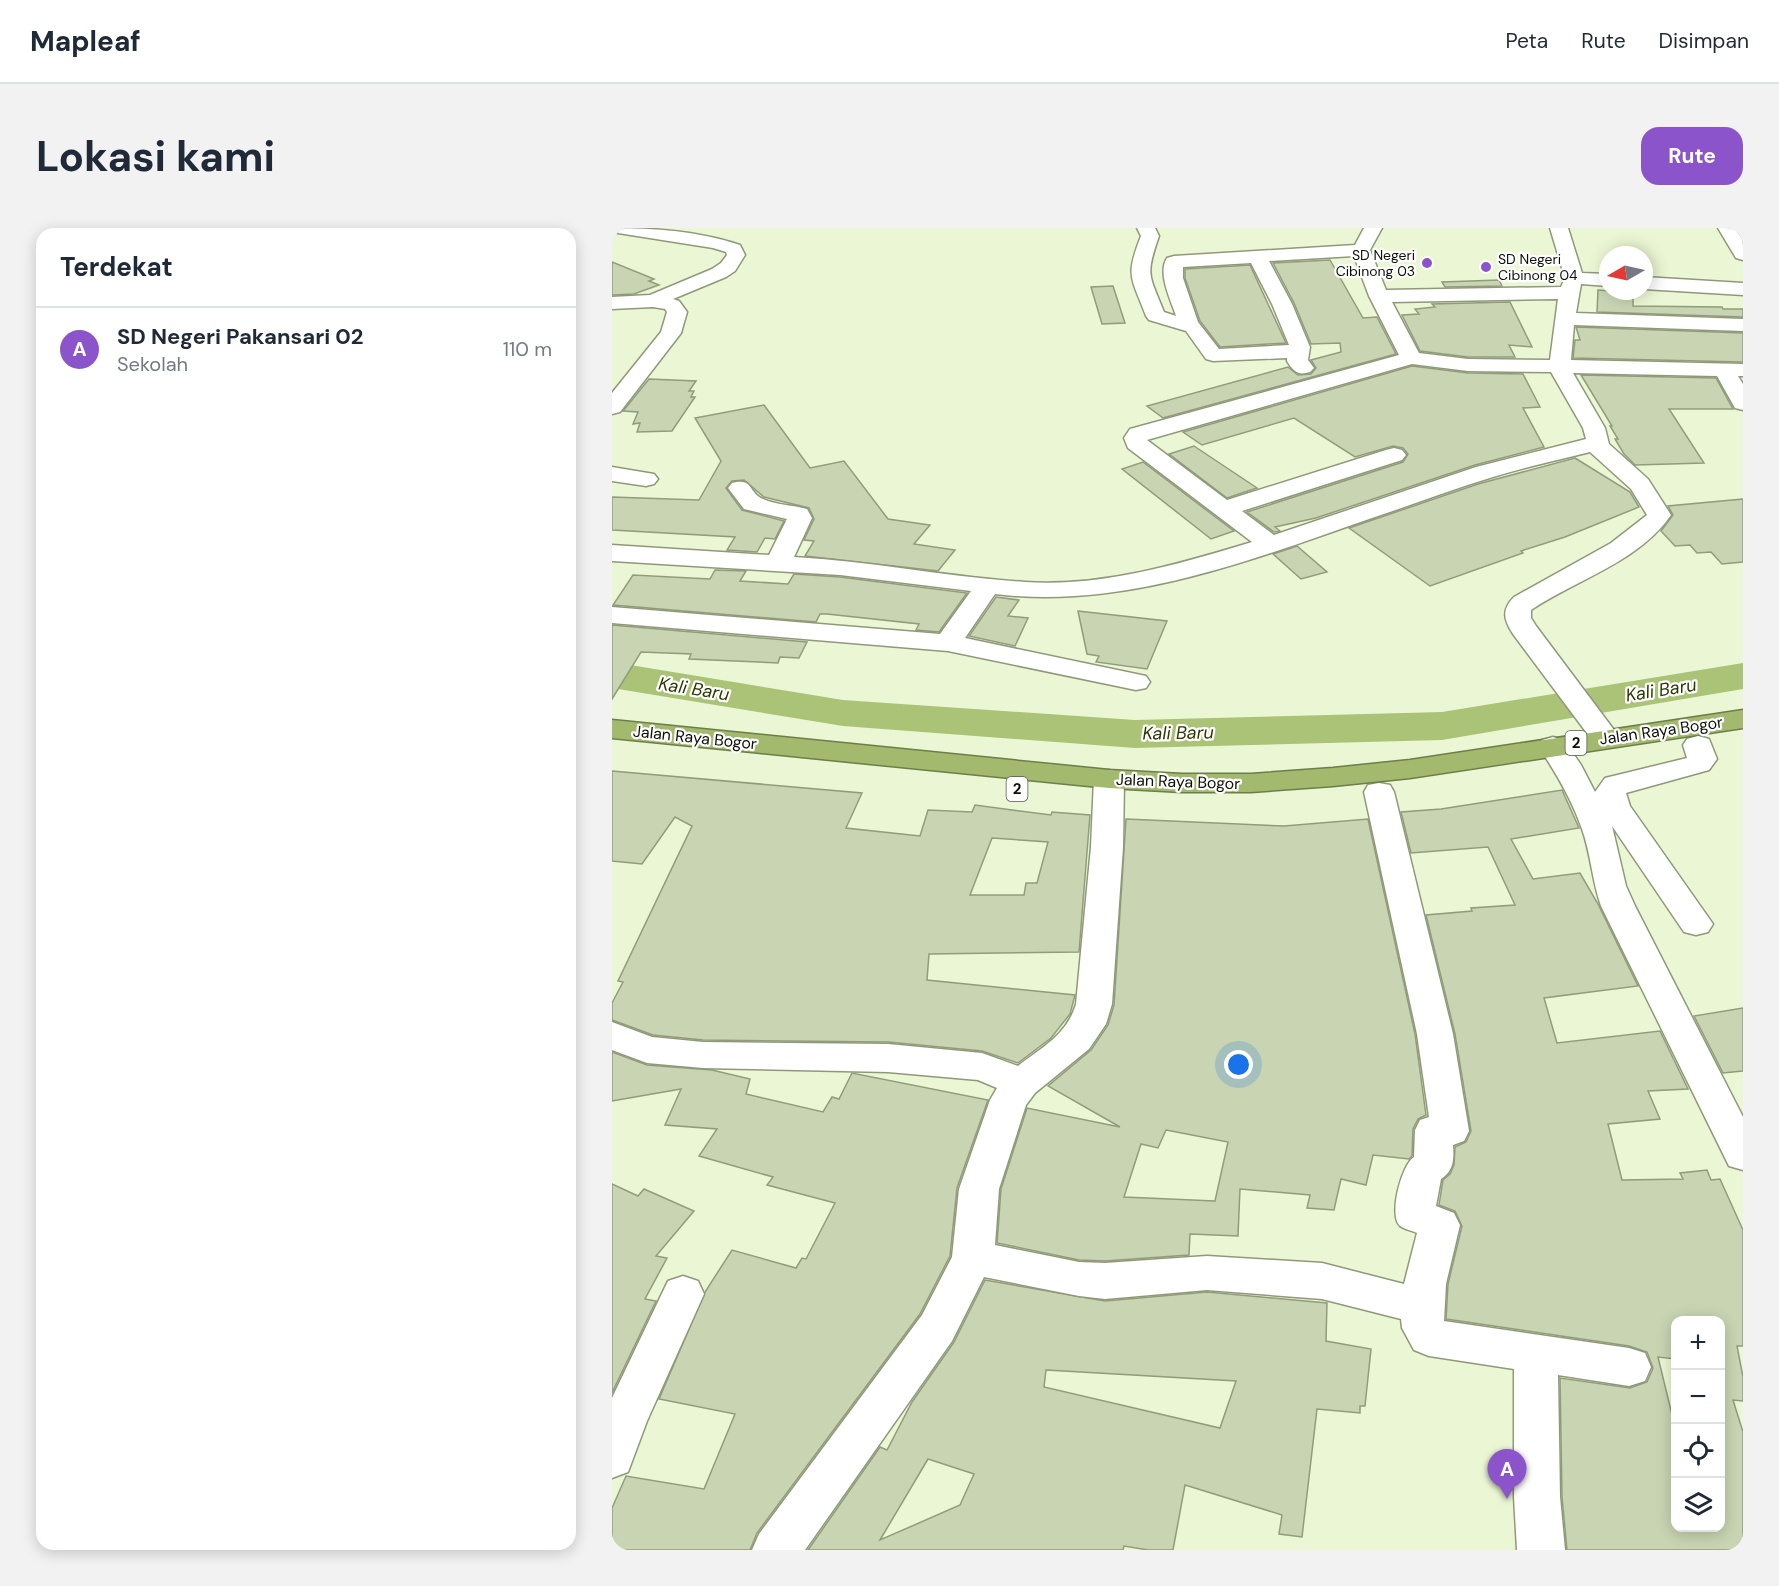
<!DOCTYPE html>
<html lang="id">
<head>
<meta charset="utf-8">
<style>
  :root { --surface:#fff; --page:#f2f2f3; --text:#1f2937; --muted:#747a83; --line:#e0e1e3; --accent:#8c54cb }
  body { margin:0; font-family:"DM Sans",sans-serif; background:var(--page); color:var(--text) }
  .controls { position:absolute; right:18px; bottom:18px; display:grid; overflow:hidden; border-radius:12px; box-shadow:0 3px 15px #0003 }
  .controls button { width:54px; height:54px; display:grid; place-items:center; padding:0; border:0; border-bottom:2px solid var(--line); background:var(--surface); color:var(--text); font:30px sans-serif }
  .compass { position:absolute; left:987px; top:18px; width:54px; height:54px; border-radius:50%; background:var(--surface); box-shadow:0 3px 15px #0003; rotate:261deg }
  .you { position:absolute; left:627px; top:837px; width:21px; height:21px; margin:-15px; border:4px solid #fff; border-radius:50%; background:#1a73e8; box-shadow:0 0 0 9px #1a73e833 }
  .badge { display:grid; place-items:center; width:39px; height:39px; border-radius:50%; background:var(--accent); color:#fff; font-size:20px; font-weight:700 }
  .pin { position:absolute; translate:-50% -50px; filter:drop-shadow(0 2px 3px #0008) }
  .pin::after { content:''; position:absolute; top:32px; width:21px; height:18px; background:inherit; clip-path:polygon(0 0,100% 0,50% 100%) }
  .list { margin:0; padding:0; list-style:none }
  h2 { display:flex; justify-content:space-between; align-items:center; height:78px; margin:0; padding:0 24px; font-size:26px }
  h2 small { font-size:20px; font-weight:400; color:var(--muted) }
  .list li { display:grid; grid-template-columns:39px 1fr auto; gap:18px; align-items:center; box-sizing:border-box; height:84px; padding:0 24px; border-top:2px solid var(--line) }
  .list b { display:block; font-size:22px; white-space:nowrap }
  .list p { margin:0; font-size:20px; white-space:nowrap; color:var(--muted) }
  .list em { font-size:20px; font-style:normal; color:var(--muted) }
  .icon { flex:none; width:33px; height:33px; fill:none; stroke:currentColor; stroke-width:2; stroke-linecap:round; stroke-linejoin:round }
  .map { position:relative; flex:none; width:1131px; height:1322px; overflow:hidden; border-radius:18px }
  header { display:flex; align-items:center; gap:36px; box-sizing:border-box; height:84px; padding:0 30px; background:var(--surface); border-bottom:2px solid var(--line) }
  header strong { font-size:28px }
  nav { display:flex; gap:33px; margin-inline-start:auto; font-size:21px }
  .intro { display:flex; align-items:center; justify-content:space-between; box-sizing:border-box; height:144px; padding:0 36px }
  h1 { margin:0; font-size:42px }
  .button { padding:15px 27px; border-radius:18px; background:var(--accent); color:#fff; font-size:21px; font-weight:700 }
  main { display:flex; gap:36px; padding:0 36px }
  aside { flex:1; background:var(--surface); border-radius:18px; box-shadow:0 3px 15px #0003 }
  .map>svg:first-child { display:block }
</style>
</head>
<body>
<header>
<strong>Mapleaf</strong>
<nav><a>Peta</a><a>Rute</a><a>Disimpan</a></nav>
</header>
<div class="intro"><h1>Lokasi kami</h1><a class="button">Rute</a></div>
<main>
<aside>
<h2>Terdekat<small></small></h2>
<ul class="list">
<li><span class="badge">A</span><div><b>SD Negeri Pakansari 02</b><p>Sekolah</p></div><em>110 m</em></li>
</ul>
</aside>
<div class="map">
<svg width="1131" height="1322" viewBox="0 0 1131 1322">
  <rect width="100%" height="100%" fill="#ebf7d4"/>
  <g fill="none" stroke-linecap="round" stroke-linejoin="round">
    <polygon fill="#abc376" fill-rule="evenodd" points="0,434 231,472 523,492 830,484 1131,435 1131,461 830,512 523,520 231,498 0,460"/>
  </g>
  <g fill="#c8d4b2" stroke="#919c7c" stroke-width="1.5" fill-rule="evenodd">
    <polygon points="718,32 751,90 765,89 784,126 551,190 535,178 676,139 686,147 699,146 704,140 699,132 729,124 728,115 699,116 682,75 661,35"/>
    <polygon points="0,34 42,51 37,53 47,57 22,66 0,67"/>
    <polygon points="638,37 674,115 608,119 588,93 573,50 573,41"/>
    <polygon points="887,52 890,58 833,59 830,54"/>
    <polygon points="501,58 513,95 490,96 479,59"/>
    <polygon points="986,62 1021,65 1021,78 1110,79 1111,81 1131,81 1131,89 985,84"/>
    <polygon points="898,74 920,119 897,117 903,129 856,129 808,123 790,87 807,86 803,81 823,79 820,76"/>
    <polygon points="964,99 1131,105 1131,134 961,130 963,112 968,112"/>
    <polygon points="800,138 856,145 911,146 928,179 911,180 932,219 863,237 704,290 663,299 668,303 662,304 635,284 791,234 796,226 791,220 781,218 743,229 682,190 590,217 571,204"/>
    <polygon points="969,147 1104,150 1121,181 1057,181 1092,235 1023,237 1012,226 1003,211 1006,211 998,198 1000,198"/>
    <polygon points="37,151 84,153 77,163 82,163 79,169 83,169 60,203 25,204 28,195 21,196 26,184 11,183"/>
    <polygon points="152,177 198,240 232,233 276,291 318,297 302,316 343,322 326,343 193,328 202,313 192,312 202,291 197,280 152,269 132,252 120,253 114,260 130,282 172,293 163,311 153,310 145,324 115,322 123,309 0,302 0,269 87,272 109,233 83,190"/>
    <polygon points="582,218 645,260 615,270 557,226"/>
    <polygon points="963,230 1018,264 1027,279 953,309 909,323 911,325 818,358 737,300 866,256"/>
    <polygon points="531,234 622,303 599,311 510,241"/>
    <polygon points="1131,271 1131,334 1110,336 1099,324 1085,325 1078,317 1063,318 1049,303 1061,287 1056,278"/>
    <polygon points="685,318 715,344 689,351 661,326"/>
    <polygon points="103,342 134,343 128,353 176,356 182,346 228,349 355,365 327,404 304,402 307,396 215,386 208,386 204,394 1,377 21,347 98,351"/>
    <polygon points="384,369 407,372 396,388 416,390 403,418 357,408"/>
    <polygon points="466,383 555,393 535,441 484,434 487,428 475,426"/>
    <polygon points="0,397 195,414 187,430 168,429 166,435 77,431 79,426 29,424 0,471"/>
    <path d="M0,543l250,22 -16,35 74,8 8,-26 44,2 3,-7 76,10 1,-3 38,3 -11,137 -150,2 -2,26 148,15 -5,19 -19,24 -33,25 -36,-12 -94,-9 -185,-2 -50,-5 -41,-15v-17l11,-21 -5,-1 74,-155 -17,-9 -33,47 -30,-3zM380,610l56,4 -11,41h-11l-2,12h-54z"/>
    <path d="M950,562l17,38 -68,11 22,40 47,-6 18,31 40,82 -94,12 13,45 103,-12 28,58 -40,2 12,28 -52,5 14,56 61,-1 -3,-6 27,-3 4,10 9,-1 23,51v116h-6l6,31v24l-10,-1 10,32v118h-176l-5,-53 -2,-119 70,10 17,-6 6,-14 -6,-16 -18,-6 -183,-27 2,-35 14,-58 -7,-15 -16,-6 4,-25 7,-6 4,-9 1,-18 11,-5 5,-11 -16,-97 -29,-119 46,-4 -1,-3 44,-3 -27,-58 -77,6 -10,-41 40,-3zM1064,1092h44v207h-44v-96l-18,-74 18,2z"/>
    <path d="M514,591l158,7 84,-7 47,215 11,81 -8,4 -5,10 -1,27 -3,3 -36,-4 -7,30 -25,-6 -7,31 -27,-2 3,-13 -70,-6 -2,47 -48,-2 -1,21 -84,6 -26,-1 -82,-17 4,-54 26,-81 93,19 -72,-41 43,-36 17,-25 6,-20zM554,902l62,12 -13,59 -91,-4 17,-53 17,4z"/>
    <polygon points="1131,780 1131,843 1111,845 1082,788"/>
    <polygon points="0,824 35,837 100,842 138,851 134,866 211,884 220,869 227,871 240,845 376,872 345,960 338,1028 308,1086 145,1305 138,1322 0,1322 0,1280 14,1248 92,1261 123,1186 47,1171 93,1064 120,1022 184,1040 190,1030 194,1031 223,975 155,957 161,949 87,928 105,901 53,897 69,861 0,873"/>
    <polygon points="0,956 26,968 32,961 82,983 44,1028 55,1030 33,1071 44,1073 0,1165"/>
    <path d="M373,1052l120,21 102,-9 120,11 -1,38 45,8 -6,57h-5v7l-43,-4 -15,128 -23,-3 3,-19 -97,-30 -12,65h-25l-24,-4 -1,4h-315l72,-103 7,3 25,-48 42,-60zM434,1142l190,11 -16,47 -176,-41zM316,1231l46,15 -14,31 -80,35z"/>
  </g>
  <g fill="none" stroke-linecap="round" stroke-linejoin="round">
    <g stroke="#8f997a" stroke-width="3">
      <g id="minor">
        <path d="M0,0c43,0 87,3 128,17l5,10 -10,16 -9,6 -53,22 6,2 8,11 -6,21 -61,79 -8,2v-21l49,-61 6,-20 -2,-3 -12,-2 -41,2v-12l38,-2 62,-26 9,-6 6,-8 -1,-3 -13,-4 -95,-15 -6,-1z"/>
        <path d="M525,0h18l4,8c-14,40 -10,38 5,76l12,4c-5,-16 -19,-43 -9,-58l7,-2 181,-11 9,-17h18l-12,22 16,40 175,-3 4,-9 -15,-50h18l14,45 26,1v12l-27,-2 -5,29 167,6v12l-169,-6 -3,35 172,4v12h-5l5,8v26l-8,-2 -18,-32 -144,-3 32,55 4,16 39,35 23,36c-32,47 -94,64 -140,95v8l5,8 84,112 -5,6 -10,3 -10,-3 -82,-110c-9,-14 -12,-24 1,-37l97,-54 36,-28 -16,-26 -41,-37c-32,8 -65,15 -97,25 -41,12 -81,28 -121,41 -121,42 -247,92 -377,76l-30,44 181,38 4,6 -4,6 -10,2 -188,-39 -336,-28v-16l328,27 31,-43 -131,-16 -228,-14v-16l157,10 18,-36 -43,-10 -16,-21 4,-5c22,-6 16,10 31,16 13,6 30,6 44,10l5,9 -18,39c77,4 153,20 231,25 78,5 154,-18 227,-40l-124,-94 -4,-10 6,-9 269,-74 -30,-59 -15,-40 -85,5 23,43 18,43 -2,13 6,8 -4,4c-12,4 -17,-1 -23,-11v-3l-74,3 -7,-2 -20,-28 -37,-11 -3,-4c-15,-40 -21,-39 -5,-80zM639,35l21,41 17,41 -70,4 -21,-27 -15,-44v-11zM946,71l-8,61 -82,-1 -49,-6 -27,-51zM800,136l56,7 83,1 32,56 3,11 -110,28 -202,68 -32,-24 160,-51 4,-5 -4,-5 -8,-2 -8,2 -159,50 -80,-60z"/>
        <polygon points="1106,0 1124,0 1131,11 1131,32 1124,30"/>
        <polygon points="1032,49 1131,55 1131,67 1032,61"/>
        <polygon points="0,239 42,246 46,251 42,256 34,258 0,253"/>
        <path d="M1086,508l11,3 8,20 -8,11 -83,23 4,13 83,118 -5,8 -12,3 -12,-3 -72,-106 14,60 9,20 108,211v53l-14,-4 -128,-260c-9,-25 -10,-52 -19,-77 -10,-29 -27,-58 -44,-83l4,-6 11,-3 11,3 17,25 14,27 10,-14 82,-20 -4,-13 4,-6z"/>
        <path d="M497,542l11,2 4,7 -1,68 -11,157 -6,20 -17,25 -54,44 -9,12 -27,84 -4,56 84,17 26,1 102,-7 115,7 82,21 13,-51c-4,-2 -13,-4 -17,-7 -12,-11 2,-62 14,-69l1,-27 5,-10 9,-3 -12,-83 -53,-242 4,-7 11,-2 11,2 4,7 59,242 16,97 -5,10 -11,4c1,14 1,26 -12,34l-5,27 18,7 6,12 -14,59 -2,37 185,27 16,5 6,14 -6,14 -16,5 -71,-11 2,122 5,53h-48l-3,-53v-128l-85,-13 -15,-6 -12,-22 -1,-9 -79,-20 -115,-9 -102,9 -26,-3 -95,-19 -32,64 -147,209h-53l7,-16 163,-219 30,-58 7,-68 31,-89 7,-12 -19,-8 -90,-8 -185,-4 -56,-5 -35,-13v-28l40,15 51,5 185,2 94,9 36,13c24,-19 49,-31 58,-62l15,-157 3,-68 4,-7z"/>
        <polygon points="71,1048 86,1053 92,1066 35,1193 16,1244 0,1250 0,1170 56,1053"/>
      </g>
    </g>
    <g stroke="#6e7e49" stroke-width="3">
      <polygon id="highway" points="1131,482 1131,500 798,550 721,558 639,564 570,564 497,560 0,510 0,492 497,542 570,546 639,546 721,540 798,532"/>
    </g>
    <use href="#minor" fill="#fff" fill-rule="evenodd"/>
    <use href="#highway" fill="#a2b96e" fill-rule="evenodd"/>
  </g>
  <g fill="#8c54cb" stroke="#fefefe" stroke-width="2">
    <circle cx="815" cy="35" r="6"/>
    <circle cx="874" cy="39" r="6"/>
  </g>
  <g text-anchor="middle" stroke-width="4.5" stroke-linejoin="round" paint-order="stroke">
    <g font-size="14" fill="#0d1005" stroke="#fefefe" text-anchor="end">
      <text x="803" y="32">SD Negeri<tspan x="803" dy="16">Cibinong 03</tspan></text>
      <text x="886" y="36" text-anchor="start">SD Negeri<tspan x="886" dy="16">Cibinong 04</tspan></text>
    </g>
    <g fill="#fefefe" stroke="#555750" stroke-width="1.5">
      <rect x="953.5" y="503" width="21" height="24" rx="4.5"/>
      <rect x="394.5" y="549" width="21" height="24" rx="4.5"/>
    </g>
    <g font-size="15" font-weight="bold" fill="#0d1005">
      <text x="964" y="520">2</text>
      <text x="405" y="566">2</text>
    </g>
    <g font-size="16" fill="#0d1005" stroke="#fefefe">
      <text transform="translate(1049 502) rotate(-8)" y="6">Jalan Raya Bogor</text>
      <text transform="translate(83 509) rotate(6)" y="6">Jalan Raya Bogor</text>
      <text transform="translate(566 553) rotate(2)" y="6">Jalan Raya Bogor</text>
    </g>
    <g font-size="18" font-style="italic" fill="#2b3800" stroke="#fefefe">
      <text transform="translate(82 461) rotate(9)" y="6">Kali Baru</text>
      <text transform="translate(1049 462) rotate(-9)" y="6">Kali Baru</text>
      <text transform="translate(566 505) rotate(-1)" y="6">Kali Baru</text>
    </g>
  </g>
</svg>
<div class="controls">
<button>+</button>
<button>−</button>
<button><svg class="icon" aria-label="locate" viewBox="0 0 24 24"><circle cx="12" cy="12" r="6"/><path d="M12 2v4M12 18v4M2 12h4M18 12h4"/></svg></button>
<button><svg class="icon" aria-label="layers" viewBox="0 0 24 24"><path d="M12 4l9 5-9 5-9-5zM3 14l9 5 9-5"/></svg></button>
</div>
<svg class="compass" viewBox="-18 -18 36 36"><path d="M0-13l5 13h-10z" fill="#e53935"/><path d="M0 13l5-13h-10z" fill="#747a83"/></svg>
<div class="you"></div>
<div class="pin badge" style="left:895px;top:1271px">A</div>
</div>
</main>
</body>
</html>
